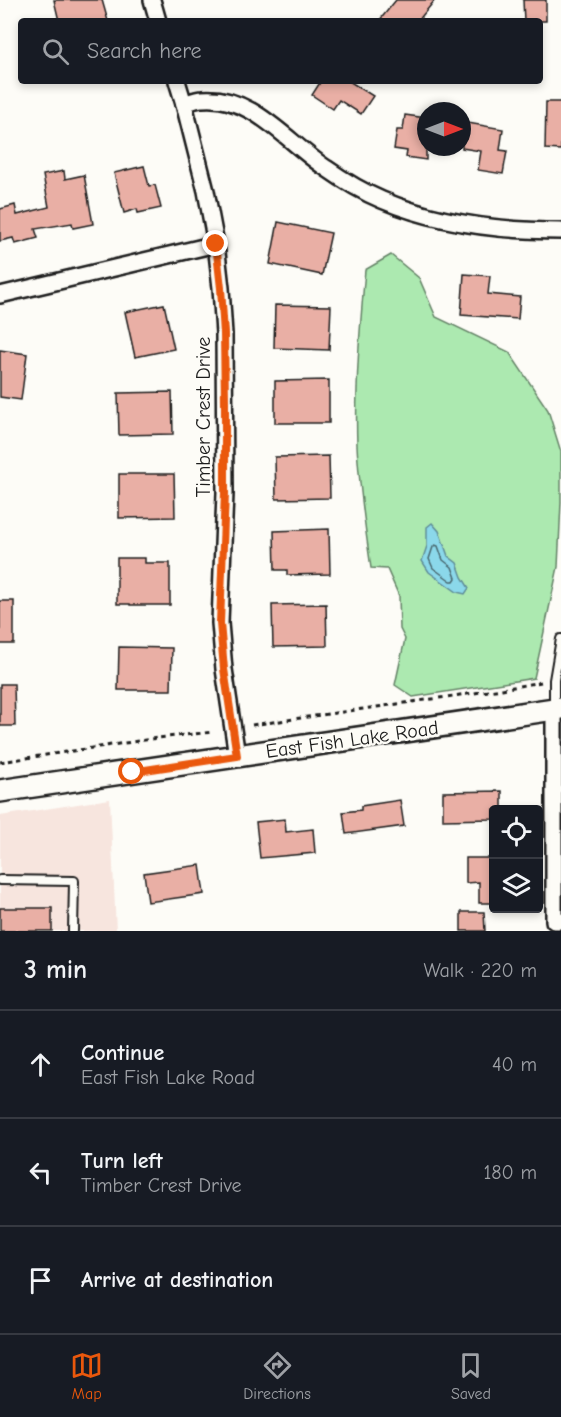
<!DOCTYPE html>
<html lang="en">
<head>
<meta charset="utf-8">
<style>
  :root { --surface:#171b24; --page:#242831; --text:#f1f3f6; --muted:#9ea1a6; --line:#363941; --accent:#ea580c }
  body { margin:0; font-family:"Comic Neue",sans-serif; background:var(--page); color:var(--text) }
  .controls { position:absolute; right:18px; bottom:18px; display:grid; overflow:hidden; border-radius:6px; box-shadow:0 3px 9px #0003 }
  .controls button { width:54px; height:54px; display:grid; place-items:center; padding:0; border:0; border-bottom:2px solid var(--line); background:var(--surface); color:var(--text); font:30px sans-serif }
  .compass { position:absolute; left:417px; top:102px; width:54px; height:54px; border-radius:50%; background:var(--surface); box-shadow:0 3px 9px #0003; rotate:90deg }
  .stop { position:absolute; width:18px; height:18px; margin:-14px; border:4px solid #ea580c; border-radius:50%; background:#fff }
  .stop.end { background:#ea580c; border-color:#fff; box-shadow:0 2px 6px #0008 }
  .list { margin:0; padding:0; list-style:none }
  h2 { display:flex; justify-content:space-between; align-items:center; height:78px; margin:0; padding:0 24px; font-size:26px }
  h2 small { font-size:20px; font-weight:400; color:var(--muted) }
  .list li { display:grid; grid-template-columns:39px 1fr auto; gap:18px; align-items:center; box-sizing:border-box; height:108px; padding:0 24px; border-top:2px solid var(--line) }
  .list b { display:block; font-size:22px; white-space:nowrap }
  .list p { margin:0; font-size:20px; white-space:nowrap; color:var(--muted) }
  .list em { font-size:20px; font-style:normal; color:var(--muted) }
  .icon { flex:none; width:33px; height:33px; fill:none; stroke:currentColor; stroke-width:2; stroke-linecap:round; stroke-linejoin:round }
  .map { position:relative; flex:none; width:561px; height:931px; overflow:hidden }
  .search { position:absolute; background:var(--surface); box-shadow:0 3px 9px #0003; left:18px; right:18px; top:18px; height:66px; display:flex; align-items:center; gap:15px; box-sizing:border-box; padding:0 21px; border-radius:6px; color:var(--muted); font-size:22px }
  .sheet { height:402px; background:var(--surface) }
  nav { display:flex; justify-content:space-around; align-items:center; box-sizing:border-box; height:84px; border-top:2px solid var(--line); background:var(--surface); font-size:16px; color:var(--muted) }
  nav a { display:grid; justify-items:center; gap:3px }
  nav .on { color:var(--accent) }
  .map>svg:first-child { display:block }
</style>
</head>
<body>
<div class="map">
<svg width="561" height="931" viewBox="0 0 561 931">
  <rect width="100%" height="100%" fill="#fdfcf7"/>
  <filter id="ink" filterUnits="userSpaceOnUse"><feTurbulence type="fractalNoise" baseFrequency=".0167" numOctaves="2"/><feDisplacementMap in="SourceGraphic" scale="12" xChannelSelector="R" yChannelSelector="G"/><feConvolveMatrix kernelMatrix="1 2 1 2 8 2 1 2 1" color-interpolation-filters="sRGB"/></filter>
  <g filter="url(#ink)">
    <polygon fill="#f7e5de" points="110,799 116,931 0,931 0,816"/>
    <path fill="#ace9b0" stroke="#648266" stroke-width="1.5" d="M391,255l28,23 17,39 73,35 39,58 13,42v50l-3,65 -24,111 -121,19 -18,-12 10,-46 -5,-10 -1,-33 -12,-27 -16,-1c-6,-41 -12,-82 -14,-123 -2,-59 3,-117 8,-175z"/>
    <polygon fill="#8bd8ea" stroke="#5f8d98" stroke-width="1.5" points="432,523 439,531 448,556 457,563 462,577 469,588 465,594 457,592 429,572 422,561 427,546 427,527"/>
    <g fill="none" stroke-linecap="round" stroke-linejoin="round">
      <polygon stroke="#48676e" stroke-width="1.5" points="435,545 438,546 443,560 452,567 456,578 454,581 451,581 433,568 429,559 433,547"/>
    </g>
    <g fill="#e9afa5" stroke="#1c1c1c" stroke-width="1.5">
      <polygon points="54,0 102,0 108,21 59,21"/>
      <polygon points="396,0 435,0 418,21 379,21"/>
      <polygon points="523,0 546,0 546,21 524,21"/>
      <polygon points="321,81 349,81 373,96 361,114 339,100 333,109 312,95"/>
      <polygon points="546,102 561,102 561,150 545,149"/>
      <polygon points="405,115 426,118 426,160 406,157 407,151 394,149 397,130 403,130"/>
      <polygon points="462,122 503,129 500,150 507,151 503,174 478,170 481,151 462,148"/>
      <polygon points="144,166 149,186 155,185 161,208 138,213 137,209 124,213 114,173"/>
      <polygon points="64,171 65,179 84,175 93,224 73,228 72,223 35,229 38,238 15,244 13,238 0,241 0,209 15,205 17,215 49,207 43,175"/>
      <polygon points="278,222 331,233 322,275 270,264"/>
      <polygon points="464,274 490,276 488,294 520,297 518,319 461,315"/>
      <polygon points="164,304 174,349 135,357 125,312"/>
      <polygon points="275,305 331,306 329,350 274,348"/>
      <polygon points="0,350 27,354 21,400 0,397"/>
      <polygon points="329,380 329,423 275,423 275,381"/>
      <polygon points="172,392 173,434 119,435 118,393"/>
      <polygon points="329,456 330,498 276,499 275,457"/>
      <polygon points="119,474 174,474 175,517 119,518"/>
      <polygon points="329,529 330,574 287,575 287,570 275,570 274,531"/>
      <polygon points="117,558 145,558 145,563 170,563 170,605 130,605 130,604 117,604"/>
      <rect x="0" y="601" width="14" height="43"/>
      <polygon points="326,604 327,646 273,647 272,605"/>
      <polygon points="119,647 172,648 171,690 118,690"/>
      <polygon points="0,684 14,684 15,726 0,726"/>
      <polygon points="502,791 502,810 494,810 494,819 443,820 443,792"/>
      <polygon points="400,800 404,826 346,834 343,812 361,810 361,806"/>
      <polygon points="285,819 286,832 313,829 315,853 260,858 256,822"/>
      <polygon points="466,858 494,858 494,903 479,903 479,882 466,883"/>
      <polygon points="200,865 204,894 148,902 144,873"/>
      <rect x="0" y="908" width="52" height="23"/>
      <polygon points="461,912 484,912 485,931 461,931"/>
    </g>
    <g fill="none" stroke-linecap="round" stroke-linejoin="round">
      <g stroke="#1c1c1c" stroke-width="12">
        <g id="lane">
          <polyline points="554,706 554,680 561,639"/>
          <polyline points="0,880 74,881 73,931"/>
        </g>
      </g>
      <g stroke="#1c1c1c" stroke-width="20">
        <g id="street">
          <polyline points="152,0 158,21"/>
          <polyline points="177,81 184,104 206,191 216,244 221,288 224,334 225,493 220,623 224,669 237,756"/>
          <path d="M184,104c6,-2 12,-5 18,-5 50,-5 86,44 124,69 17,12 37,24 56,32 57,24 118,31 179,31"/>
          <polyline points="0,295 216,244"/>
          <polyline points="554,710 554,921 561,921"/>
        </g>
      </g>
      <g stroke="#1c1c1c" stroke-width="26">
        <polyline id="secondary" points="0,791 561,708"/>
      </g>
      <g stroke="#1c1c1c" stroke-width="3" stroke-dasharray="4.5 4.5" stroke-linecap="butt">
        <polyline points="252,725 502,689 541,682"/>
        <polyline points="0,762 158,738 213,732"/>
      </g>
      <use href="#lane" stroke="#fdfcf7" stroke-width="8"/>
      <use href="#street" stroke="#fdfcf7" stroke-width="15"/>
      <use href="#secondary" stroke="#fdfcf7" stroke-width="21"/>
    </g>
  </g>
  <g fill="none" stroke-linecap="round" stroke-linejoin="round" filter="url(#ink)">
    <polyline stroke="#ea580c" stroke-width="8" points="132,772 237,756 224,669 220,623 225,493 225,402 224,334 221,288 216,244"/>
  </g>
  <g text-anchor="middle" stroke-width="5" stroke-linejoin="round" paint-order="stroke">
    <g font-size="20" fill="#1c1c1c" stroke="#fdfcf7">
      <text transform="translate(203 417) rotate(-90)" y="7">Timber Crest Drive</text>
      <text transform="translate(352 739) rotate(-8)" y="7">East Fish Lake Road</text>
    </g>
  </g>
</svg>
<div class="controls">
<button><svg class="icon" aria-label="locate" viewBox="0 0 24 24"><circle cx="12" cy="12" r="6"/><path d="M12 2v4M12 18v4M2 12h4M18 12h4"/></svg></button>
<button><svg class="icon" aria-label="layers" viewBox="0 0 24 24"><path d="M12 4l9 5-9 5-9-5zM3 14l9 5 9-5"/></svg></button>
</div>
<svg class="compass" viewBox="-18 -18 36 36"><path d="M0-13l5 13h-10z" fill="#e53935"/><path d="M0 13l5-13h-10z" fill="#9ea1a6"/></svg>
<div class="stop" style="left:132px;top:772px"></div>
<div class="stop end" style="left:216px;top:244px"></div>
<div class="search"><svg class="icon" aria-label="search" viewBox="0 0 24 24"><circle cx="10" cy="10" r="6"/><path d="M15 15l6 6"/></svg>Search here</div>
</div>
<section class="sheet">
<h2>3 min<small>Walk · 220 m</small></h2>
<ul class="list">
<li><svg class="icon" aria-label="ahead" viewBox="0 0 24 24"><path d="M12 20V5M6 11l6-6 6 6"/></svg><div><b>Continue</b><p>East Fish Lake Road</p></div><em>40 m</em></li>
<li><svg class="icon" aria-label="left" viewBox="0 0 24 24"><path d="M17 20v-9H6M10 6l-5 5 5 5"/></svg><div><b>Turn left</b><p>Timber Crest Drive</p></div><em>180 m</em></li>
<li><svg class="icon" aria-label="arrive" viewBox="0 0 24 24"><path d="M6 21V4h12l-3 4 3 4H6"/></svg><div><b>Arrive at destination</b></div></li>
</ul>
</section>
<nav>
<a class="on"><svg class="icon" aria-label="map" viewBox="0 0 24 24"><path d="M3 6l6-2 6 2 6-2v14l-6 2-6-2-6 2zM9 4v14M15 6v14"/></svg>Map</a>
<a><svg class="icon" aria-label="directions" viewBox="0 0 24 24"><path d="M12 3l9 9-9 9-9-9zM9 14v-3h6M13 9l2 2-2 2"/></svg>Directions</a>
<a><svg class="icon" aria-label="saved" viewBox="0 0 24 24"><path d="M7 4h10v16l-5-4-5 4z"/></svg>Saved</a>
</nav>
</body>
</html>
